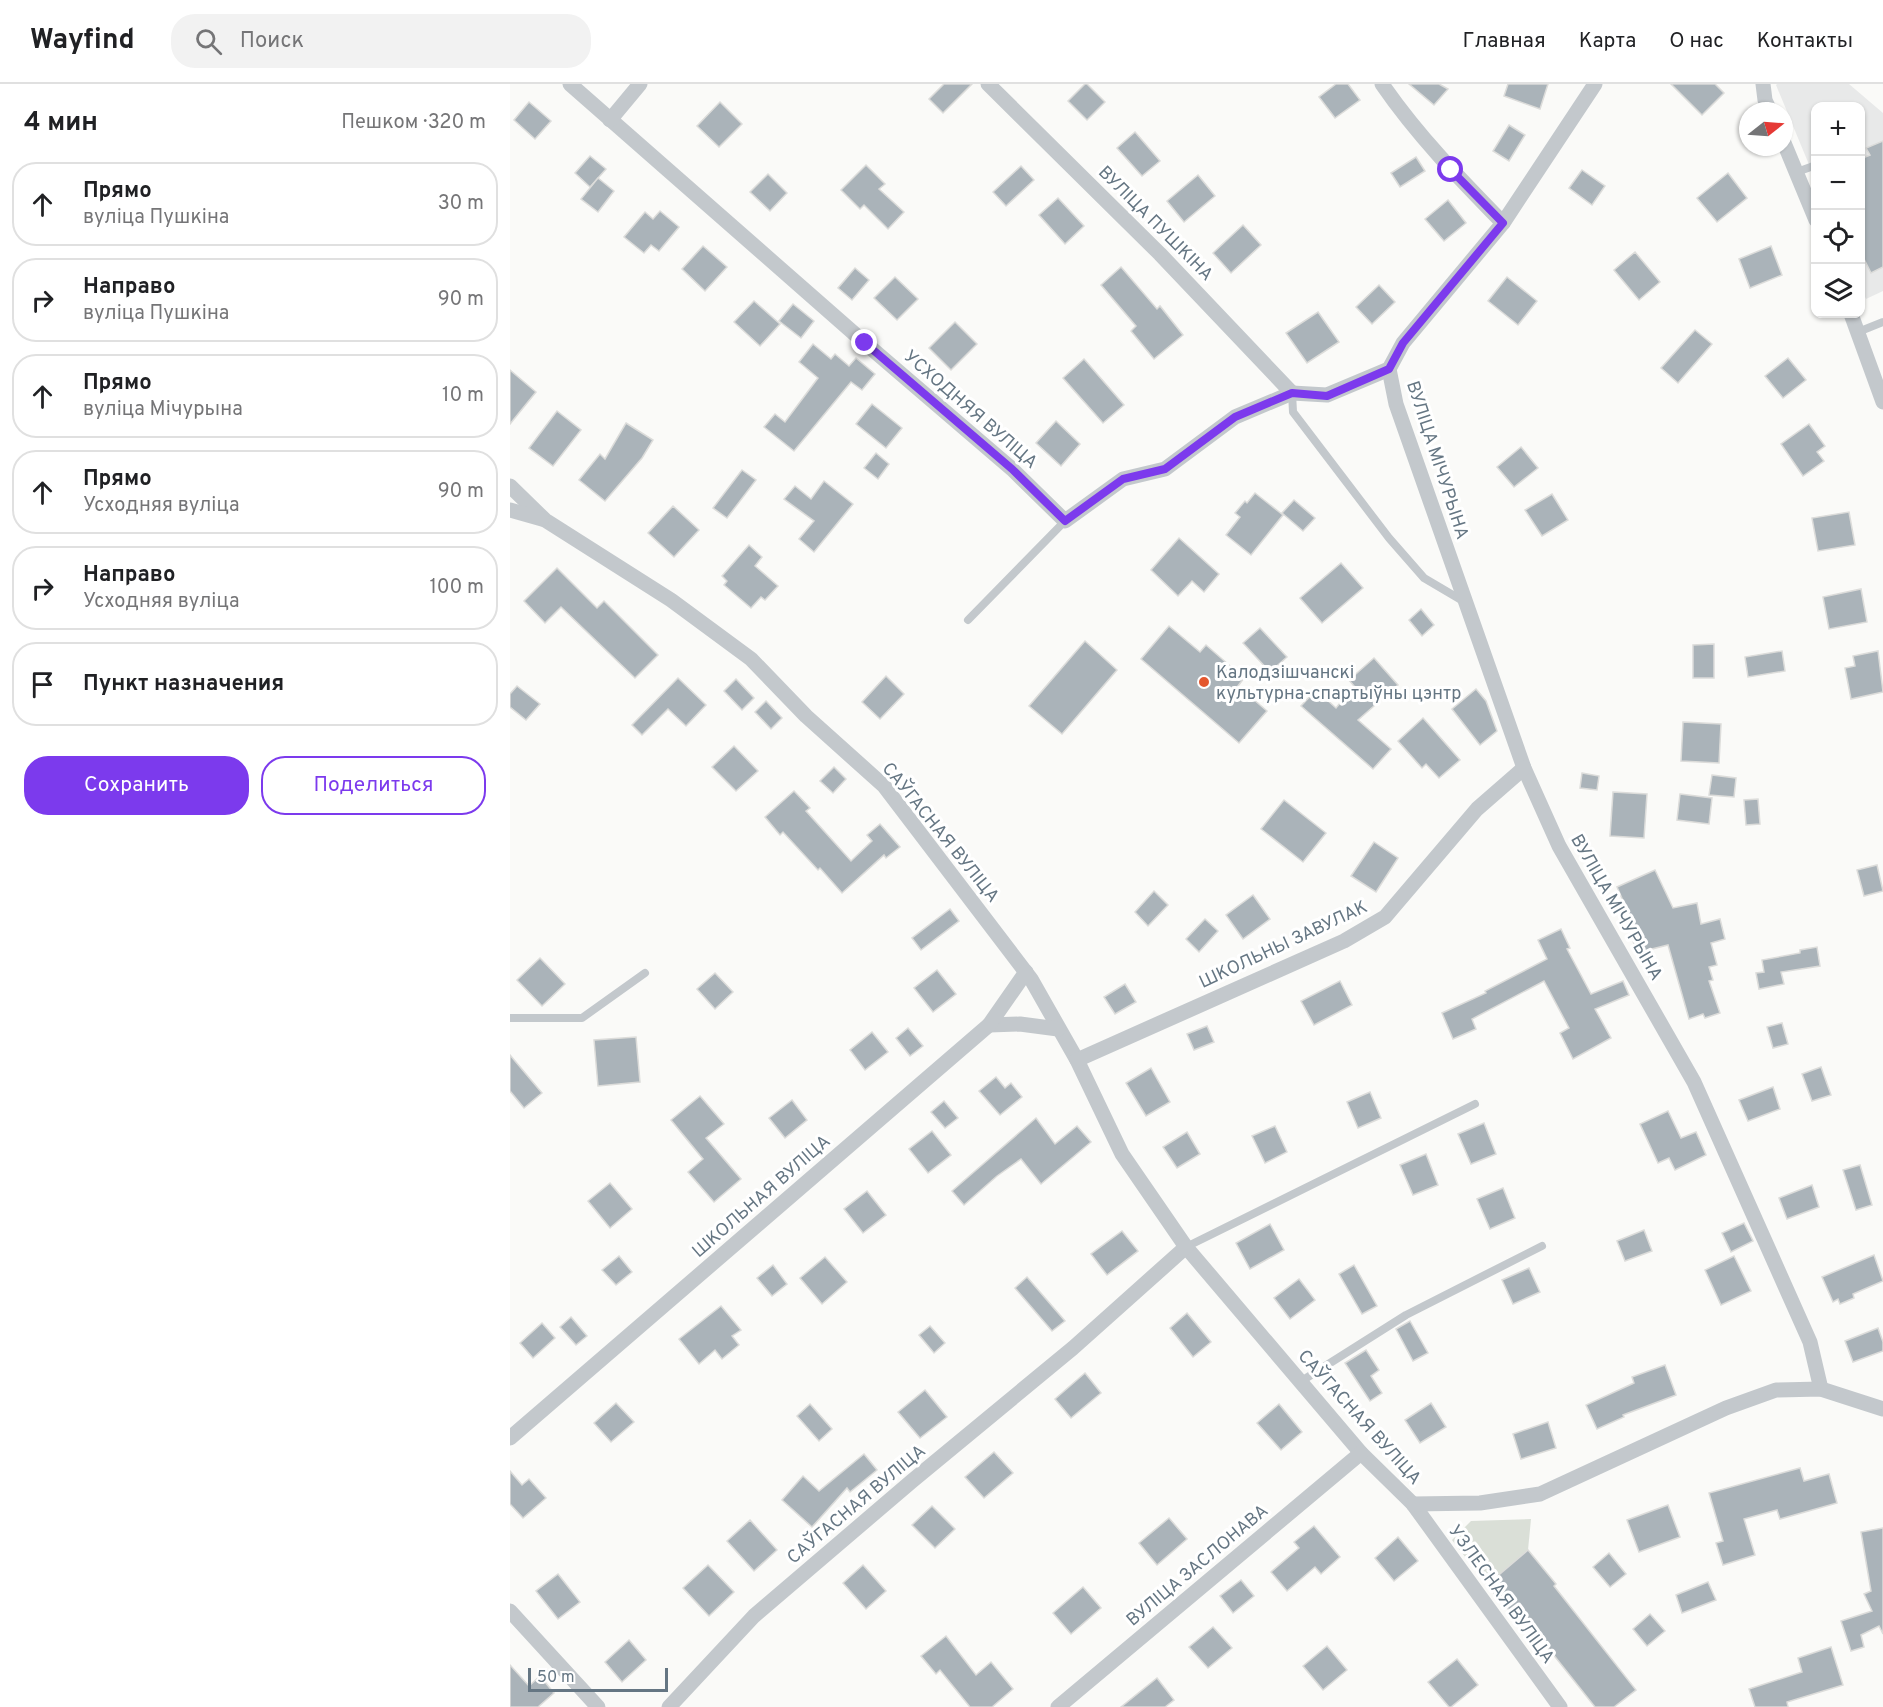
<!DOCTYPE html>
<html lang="ru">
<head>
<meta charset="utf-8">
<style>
  :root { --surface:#fff; --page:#f2f2f2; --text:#202124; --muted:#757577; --line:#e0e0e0; --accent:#7c3aed }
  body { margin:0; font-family:Overpass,sans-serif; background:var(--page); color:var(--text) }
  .controls { position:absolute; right:18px; top:18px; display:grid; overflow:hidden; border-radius:12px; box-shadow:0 2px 4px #0004 }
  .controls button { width:54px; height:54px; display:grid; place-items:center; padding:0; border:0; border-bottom:2px solid var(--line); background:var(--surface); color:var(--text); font:30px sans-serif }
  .compass { position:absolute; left:1229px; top:18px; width:54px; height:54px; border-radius:50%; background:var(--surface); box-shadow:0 2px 4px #0004; rotate:73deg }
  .scale { position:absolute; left:18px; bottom:15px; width:140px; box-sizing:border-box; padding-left:6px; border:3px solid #657683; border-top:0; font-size:16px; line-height:21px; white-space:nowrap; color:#657683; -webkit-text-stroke:4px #fff; paint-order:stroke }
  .stop { position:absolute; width:18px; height:18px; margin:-14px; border:4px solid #7c3aed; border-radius:50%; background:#fff }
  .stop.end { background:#7c3aed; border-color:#fff; box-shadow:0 2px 6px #0008 }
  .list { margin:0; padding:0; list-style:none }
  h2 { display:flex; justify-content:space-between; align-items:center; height:78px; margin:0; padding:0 24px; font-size:26px }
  h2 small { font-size:20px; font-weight:400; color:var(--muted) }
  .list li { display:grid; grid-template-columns:39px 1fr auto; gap:18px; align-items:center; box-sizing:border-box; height:84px; margin:0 12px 12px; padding:0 12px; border:2px solid var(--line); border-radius:24px }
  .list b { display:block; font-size:22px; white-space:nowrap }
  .list p { margin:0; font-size:20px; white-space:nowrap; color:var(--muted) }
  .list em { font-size:20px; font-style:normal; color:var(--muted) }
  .actions { display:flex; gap:12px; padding:18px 24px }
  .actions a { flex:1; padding:14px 0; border:2px solid var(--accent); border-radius:24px; text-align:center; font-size:21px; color:var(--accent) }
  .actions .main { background:var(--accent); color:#fff }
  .icon { flex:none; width:33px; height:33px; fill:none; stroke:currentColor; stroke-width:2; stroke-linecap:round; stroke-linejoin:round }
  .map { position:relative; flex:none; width:1373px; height:1623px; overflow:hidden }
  header { display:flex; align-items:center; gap:36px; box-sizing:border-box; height:84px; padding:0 30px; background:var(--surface); border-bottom:2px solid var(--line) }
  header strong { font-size:28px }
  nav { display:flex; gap:33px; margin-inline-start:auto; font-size:21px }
  .search { width:420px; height:54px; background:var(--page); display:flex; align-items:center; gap:15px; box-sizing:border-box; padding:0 21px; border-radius:24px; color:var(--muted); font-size:22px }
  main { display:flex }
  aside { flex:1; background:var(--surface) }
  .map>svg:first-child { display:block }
</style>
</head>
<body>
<header>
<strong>Wayfind</strong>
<div class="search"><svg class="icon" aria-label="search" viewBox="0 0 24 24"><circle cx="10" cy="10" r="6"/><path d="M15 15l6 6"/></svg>Поиск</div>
<nav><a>Главная</a><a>Карта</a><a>О нас</a><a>Контакты</a></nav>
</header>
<main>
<aside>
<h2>4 мин<small>Пешком · 320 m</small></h2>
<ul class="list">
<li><svg class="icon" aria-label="ahead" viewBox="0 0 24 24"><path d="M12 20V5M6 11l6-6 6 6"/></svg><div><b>Прямо</b><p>вуліца Пушкіна</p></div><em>30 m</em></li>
<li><svg class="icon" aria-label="right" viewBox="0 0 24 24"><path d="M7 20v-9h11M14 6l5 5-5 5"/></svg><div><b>Направо</b><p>вуліца Пушкіна</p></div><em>90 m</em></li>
<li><svg class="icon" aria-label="ahead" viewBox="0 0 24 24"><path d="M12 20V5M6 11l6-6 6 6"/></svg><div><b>Прямо</b><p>вуліца Мічурына</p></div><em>10 m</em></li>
<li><svg class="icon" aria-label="ahead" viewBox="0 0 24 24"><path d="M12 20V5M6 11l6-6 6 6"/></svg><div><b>Прямо</b><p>Усходняя вуліца</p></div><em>90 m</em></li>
<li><svg class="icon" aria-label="right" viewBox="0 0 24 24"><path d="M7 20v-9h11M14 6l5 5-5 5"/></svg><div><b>Направо</b><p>Усходняя вуліца</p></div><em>100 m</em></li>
<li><svg class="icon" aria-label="arrive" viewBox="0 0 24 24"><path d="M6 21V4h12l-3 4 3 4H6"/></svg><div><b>Пункт назначения</b></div></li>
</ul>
<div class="actions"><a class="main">Сохранить</a><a>Поделиться</a></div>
</aside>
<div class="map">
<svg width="1373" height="1623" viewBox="0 0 1373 1623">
  <rect width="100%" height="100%" fill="#fafaf8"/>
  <polygon fill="#e8e9e9" points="1267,0 1339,0 1373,29 1373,207 1356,215 1350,202 1350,22 1306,22 1305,95 1266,1"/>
  <polygon fill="#dadfd7" points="1021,1435 1018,1466 977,1501 942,1456 961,1437"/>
  <g fill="#aab3b9" stroke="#dcdcda" stroke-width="1.5">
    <polygon points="434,0 462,0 433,29 419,15"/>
    <polygon points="575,0 577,0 595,18 577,36 558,17"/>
    <polygon points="826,0 838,0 850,16 825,34 809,13"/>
    <polygon points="899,0 929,0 938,5 924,21"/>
    <polygon points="998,0 1038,0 1030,25 994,12"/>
    <polygon points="1161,0 1205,0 1214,9 1192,31"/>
    <polygon points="19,18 41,37 25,55 4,36"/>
    <polygon points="210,18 232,40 209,63 187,42"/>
    <polygon points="999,41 1015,51 999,77 983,67"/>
    <polygon points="625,48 650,77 632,92 607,64"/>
    <polygon points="1373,57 1373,183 1361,189 1350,167 1350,75 1360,71 1356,64"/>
    <polygon points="80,72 96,85 80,103 65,89"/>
    <polygon points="906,73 915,87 890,103 881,89"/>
    <polygon points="356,81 375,100 369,105 394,128 378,145 354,121 350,125 331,106"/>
    <polygon points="511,82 524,96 496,122 483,108"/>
    <polygon points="1072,86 1095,102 1082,121 1059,104"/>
    <polygon points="1218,89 1237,114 1207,138 1187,114"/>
    <polygon points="258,90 277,109 260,127 240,108"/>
    <polygon points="688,91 705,112 674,138 657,117"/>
    <polygon points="88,94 104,107 88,128 71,115"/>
    <polygon points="548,114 574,142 555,160 529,131"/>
    <polygon points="938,116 956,139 934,157 915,135"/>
    <polygon points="150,127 169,143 149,167 141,161 134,169 114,153 135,128 143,135"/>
    <polygon points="733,141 751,161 721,189 703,169"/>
    <polygon points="193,162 217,183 195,207 172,185"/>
    <polygon points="1261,162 1272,191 1240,204 1229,175"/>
    <polygon points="1125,168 1150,198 1129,216 1104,186"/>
    <polygon points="611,183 647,225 650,222 673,251 644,275 621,247 626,242 591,201"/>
    <polygon points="345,184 359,196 342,216 328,204"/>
    <polygon points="385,193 408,215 387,236 364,214"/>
    <polygon points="997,193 1027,217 1008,241 978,217"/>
    <polygon points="869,201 885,218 862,240 846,223"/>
    <polygon points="244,217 270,240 250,262 224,238"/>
    <polygon points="283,220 304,237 291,254 269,237"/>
    <polygon points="808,228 829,258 797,279 776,249"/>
    <polygon points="445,238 467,260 441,286 419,264"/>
    <polygon points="1185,246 1202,260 1168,299 1151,284"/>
    <polygon points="303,260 321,275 325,270 339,282 346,274 365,290 352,306 341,298 284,367 254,343 265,330 275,338 308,294 289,278"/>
    <polygon points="1278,274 1296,296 1273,314 1255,292"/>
    <polygon points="574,275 614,321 593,339 553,294"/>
    <polygon points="0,286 26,308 0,340"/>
    <polygon points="362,320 392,344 376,364 346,340"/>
    <polygon points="47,327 71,346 43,382 19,364"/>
    <polygon points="546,337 570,360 551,382 526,359"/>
    <polygon points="116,339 143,356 132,374 95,417 69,396 90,370 95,375"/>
    <polygon points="1299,340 1315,362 1307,368 1314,377 1293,392 1271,360"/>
    <polygon points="1011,363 1028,384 1004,403 987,383"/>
    <polygon points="366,369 379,380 368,395 354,384"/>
    <polygon points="232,386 246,396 217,434 203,424"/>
    <polygon points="314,397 343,420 304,468 289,455 304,437 274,415 285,402 301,415"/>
    <polygon points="745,409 773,431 741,471 716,451 730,433 725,429 735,417 737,419"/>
    <polygon points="1042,410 1058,436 1032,452 1015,426"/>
    <polygon points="784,416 805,434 793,447 772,429"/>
    <polygon points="163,422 189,446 164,473 138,449"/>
    <polygon points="1339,428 1345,461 1308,467 1302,434"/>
    <polygon points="669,454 709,490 694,508 682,497 668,512 641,486"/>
    <polygon points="239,461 252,473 245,482 268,502 255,516 251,513 241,524 214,501 217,497 212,492"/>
    <polygon points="831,479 853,504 812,539 790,514"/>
    <polygon points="47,484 87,524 94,517 148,571 125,594 51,523 35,539 14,517"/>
    <polygon points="1351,505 1357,538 1319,545 1313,513"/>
    <polygon points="911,525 924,541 912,552 899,536"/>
    <polygon points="659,542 690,568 696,561 734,594 728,602 757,627 729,659 631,575"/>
    <polygon points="750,544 777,573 760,588 733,559"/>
    <polygon points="575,557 607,586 552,650 519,622"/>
    <polygon points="1204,560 1204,594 1183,594 1183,561"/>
    <polygon points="1272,567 1275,587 1238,593 1235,573"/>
    <polygon points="1368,567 1373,608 1341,615 1335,584 1345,582 1343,572"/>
    <polygon points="864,574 888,601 848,636 881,665 863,685 791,622 806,606 826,624 844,602 839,596"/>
    <polygon points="376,592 394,610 370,635 352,618"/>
    <polygon points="168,594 196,621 176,642 158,625 132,651 122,641"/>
    <polygon points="226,595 244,614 232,626 214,607"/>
    <polygon points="7,602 30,620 16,636 0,623 0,610"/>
    <polygon points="966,605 976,617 987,647 970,661 942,625"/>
    <polygon points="256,617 272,634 261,645 245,628"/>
    <polygon points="913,634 950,676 929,694 916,680 912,684 888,657"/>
    <polygon points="1173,638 1211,640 1209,679 1171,677"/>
    <polygon points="224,662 248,687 226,707 202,683"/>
    <polygon points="324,683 336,695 323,709 310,697"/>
    <polygon points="1072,689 1089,692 1087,706 1070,704"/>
    <polygon points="1202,691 1226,694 1224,713 1199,711"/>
    <polygon points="284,707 300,724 296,727 341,777 362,757 357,751 370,740 390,763 376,774 374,771 332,809 310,784 308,786 273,748 270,751 255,733"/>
    <polygon points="1103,708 1137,710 1134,754 1100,752"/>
    <polygon points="1170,710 1202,714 1199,740 1167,736"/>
    <polygon points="1248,715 1250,740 1236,741 1234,716"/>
    <polygon points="774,716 816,749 793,778 751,745"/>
    <polygon points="864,758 888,774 866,808 841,792"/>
    <polygon points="1367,781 1373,807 1354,812 1347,786"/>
    <polygon points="1145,786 1163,824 1187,819 1191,840 1210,835 1215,855 1201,859 1207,881 1199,883 1203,896 1199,897 1210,929 1195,934 1193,930 1179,935 1158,861 1126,869 1122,852 1128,851 1107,803"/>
    <polygon points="644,807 658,821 638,842 625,828"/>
    <polygon points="743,811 760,835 733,855 716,831"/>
    <polygon points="440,825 449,837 411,866 402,854"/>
    <polygon points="695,835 708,847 689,868 676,855"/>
    <polygon points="1051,845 1060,864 1057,865 1081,910 1113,897 1119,911 1085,925 1101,954 1063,975 1050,949 1059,944 1034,897 962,935 966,945 943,955 932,929 976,909 975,907 1037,875 1028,856"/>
    <polygon points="1307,863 1310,882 1271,888 1274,900 1249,905 1246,889 1254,888 1252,876 1290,869 1290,866"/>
    <polygon points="30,874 55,900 32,922 7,896"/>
    <polygon points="427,886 446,910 423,928 404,904"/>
    <polygon points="205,889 223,908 205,925 187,905"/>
    <polygon points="830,897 842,921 804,941 791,917"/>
    <polygon points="615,900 626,918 605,930 594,913"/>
    <polygon points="1272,939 1278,960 1263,964 1257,943"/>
    <polygon points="697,942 704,958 684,966 677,950"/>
    <polygon points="398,944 413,962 400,972 386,954"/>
    <polygon points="362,948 378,968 355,986 340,966"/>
    <polygon points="126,953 130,998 88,1002 84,956"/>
    <polygon points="0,971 32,1009 14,1024 0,1007"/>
    <polygon points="1311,983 1321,1011 1302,1017 1292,990"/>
    <polygon points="641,984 660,1018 636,1032 616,999"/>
    <polygon points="486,993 495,1004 501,999 512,1013 490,1031 469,1007"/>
    <polygon points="1263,1003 1270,1025 1238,1037 1229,1016"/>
    <polygon points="860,1008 871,1034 848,1044 837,1018"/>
    <polygon points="190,1012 214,1040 196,1054 231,1095 204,1118 178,1088 193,1075 161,1036"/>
    <polygon points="282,1016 297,1036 275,1054 259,1034"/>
    <polygon points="434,1017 448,1034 435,1044 421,1028"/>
    <polygon points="1158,1027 1171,1054 1186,1048 1196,1071 1165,1086 1159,1074 1148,1079 1130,1040"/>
    <polygon points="526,1034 545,1060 567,1042 581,1058 531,1100 511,1075 487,1092 454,1121 442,1107"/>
    <polygon points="974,1039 986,1070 961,1080 948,1050"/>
    <polygon points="765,1042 777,1068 755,1079 742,1052"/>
    <polygon points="422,1047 441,1071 418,1089 399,1065"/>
    <polygon points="677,1048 690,1070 667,1084 653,1063"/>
    <polygon points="916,1070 928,1101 903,1111 890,1081"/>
    <polygon points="1350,1081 1362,1121 1346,1126 1333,1086"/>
    <polygon points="100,1099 122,1125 100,1144 78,1117"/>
    <polygon points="1302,1101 1309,1123 1277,1135 1269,1114"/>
    <polygon points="993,1104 1005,1134 980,1145 967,1115"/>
    <polygon points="357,1107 376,1131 353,1149 334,1125"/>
    <polygon points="1234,1139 1243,1157 1221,1168 1212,1149"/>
    <polygon points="760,1140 774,1166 740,1185 726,1159"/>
    <polygon points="1134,1146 1142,1167 1115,1177 1107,1157"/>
    <polygon points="612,1147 628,1167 597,1191 581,1170"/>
    <polygon points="1364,1171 1373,1197 1343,1210 1344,1214 1330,1220 1328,1215 1323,1218 1312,1193"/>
    <polygon points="109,1172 122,1188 106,1201 92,1186"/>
    <polygon points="1224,1172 1241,1207 1211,1221 1195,1186"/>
    <polygon points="315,1173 337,1198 312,1220 290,1194"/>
    <polygon points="263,1181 277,1200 262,1212 247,1194"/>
    <polygon points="844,1181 867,1222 852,1230 829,1190"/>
    <polygon points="1019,1184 1030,1208 1003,1220 992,1196"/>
    <polygon points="517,1193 555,1237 542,1247 505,1204"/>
    <polygon points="789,1195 805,1216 780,1235 764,1214"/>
    <polygon points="211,1222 231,1246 222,1252 229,1261 212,1275 205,1266 189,1280 169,1255"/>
    <polygon points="677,1229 701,1258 683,1273 660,1244"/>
    <polygon points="61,1233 77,1252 66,1261 50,1243"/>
    <polygon points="900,1237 918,1269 903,1277 886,1245"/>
    <polygon points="32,1239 45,1254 23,1274 10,1259"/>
    <polygon points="420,1242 435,1259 424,1269 409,1251"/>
    <polygon points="1368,1244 1373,1258 1373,1267 1343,1278 1335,1257"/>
    <polygon points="856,1266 869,1286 861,1292 872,1309 860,1317 835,1279"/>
    <polygon points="1155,1281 1166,1311 1113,1331 1114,1333 1087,1345 1076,1321 1124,1299 1122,1293"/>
    <polygon points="575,1289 591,1309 561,1334 545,1315"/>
    <polygon points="415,1306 437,1333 410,1354 388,1328"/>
    <polygon points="106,1319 124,1338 101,1358 84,1339"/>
    <polygon points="921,1319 936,1343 910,1359 895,1336"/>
    <polygon points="300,1320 322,1345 309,1357 287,1332"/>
    <polygon points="769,1320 792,1348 771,1366 747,1339"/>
    <polygon points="1038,1338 1046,1364 1011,1375 1003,1350"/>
    <polygon points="484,1368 503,1389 474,1414 455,1393"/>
    <polygon points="354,1370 367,1386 340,1408 337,1404 302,1443 272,1416 293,1392 309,1407"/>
    <polygon points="1290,1384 1294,1397 1319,1390 1327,1419 1270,1435 1267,1426 1234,1435 1245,1471 1213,1481 1206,1459 1213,1457 1199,1409"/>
    <polygon points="0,1387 12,1401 19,1395 36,1414 13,1434 0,1420"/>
    <polygon points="1158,1421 1170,1453 1129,1468 1117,1436"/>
    <polygon points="422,1422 445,1445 425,1464 402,1441"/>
    <polygon points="659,1434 677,1455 647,1481 629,1459"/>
    <polygon points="240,1436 267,1466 244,1487 217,1457"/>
    <polygon points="804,1442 830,1473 811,1490 805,1483 777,1507 761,1488 789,1464 784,1458"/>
    <polygon points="1373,1444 1373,1550 1369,1542 1351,1551 1354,1563 1341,1567 1331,1537 1362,1527 1354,1510 1361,1507 1351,1448"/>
    <polygon points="888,1453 908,1477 884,1497 865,1474"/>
    <polygon points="1018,1466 1046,1500 1044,1502 1126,1606 1104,1623 1085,1623 1011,1530 1006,1534 977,1501"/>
    <polygon points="1099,1469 1116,1490 1100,1503 1083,1483"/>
    <polygon points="198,1481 224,1508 199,1532 173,1504"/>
    <polygon points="353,1481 376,1507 356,1525 333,1499"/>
    <polygon points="48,1490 70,1518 48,1535 26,1507"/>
    <polygon points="731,1496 744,1512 723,1529 710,1512"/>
    <polygon points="1198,1498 1206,1516 1172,1529 1166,1511"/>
    <polygon points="573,1503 591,1524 561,1550 543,1529"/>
    <polygon points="1140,1530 1155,1547 1137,1562 1123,1545"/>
    <polygon points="703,1543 722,1564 698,1584 679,1563"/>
    <polygon points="436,1552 466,1591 481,1578 503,1605 482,1623 460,1623 430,1586 426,1590 411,1572"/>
    <polygon points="119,1556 136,1576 112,1598 95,1578"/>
    <polygon points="817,1562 837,1586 813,1606 793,1582"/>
    <polygon points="1321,1563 1333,1601 1277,1618 1278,1623 1245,1623 1239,1605 1292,1588 1288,1574"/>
    <polygon points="947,1575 968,1601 941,1623 939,1623 918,1598"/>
    <polygon points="0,1581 19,1602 30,1592 44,1609 28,1623 0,1623"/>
    <polygon points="647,1594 664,1616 655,1623 611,1623"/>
  </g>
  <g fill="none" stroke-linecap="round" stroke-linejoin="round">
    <g stroke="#c3c8cc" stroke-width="8">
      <polyline points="1287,88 1306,81"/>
      <polyline points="1348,248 1373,238"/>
      <polyline points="782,309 783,328 879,454 914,494 953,517"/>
      <polyline points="458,536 555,437"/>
      <polyline points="0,934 72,934 135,889"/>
      <polyline points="676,1163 965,1020"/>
      <polyline points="790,1298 896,1231 1032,1162"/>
    </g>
    <g stroke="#c3c8cc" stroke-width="15">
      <polyline points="60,0 355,259 502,385 555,437 613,395 655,385 725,333 782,309 817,311 879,285 893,259 993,139 1085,0"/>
      <polyline points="478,0 650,170 782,309"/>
      <path d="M872,0c35,51 78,95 121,139"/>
      <polyline points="1253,0 1255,16 1260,27"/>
      <polyline points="100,36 130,0"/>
      <polyline points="1274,59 1306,136"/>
      <polyline points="1341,230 1373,318"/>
      <polyline points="879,285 886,320 1014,684 1049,762 1184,998 1300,1258 1311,1305"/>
      <polyline points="0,402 35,436 161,516 241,575 296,632 374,702 521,895 567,976 612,1070 676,1163 851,1369 903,1420 1050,1623"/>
      <polyline points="0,426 32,435"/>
      <polyline points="479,941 510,940 548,945"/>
      <polyline points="567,976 834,857 875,833 967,725 1014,684"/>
      <polyline points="0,1354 479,941 516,888"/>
      <polyline points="903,1420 970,1419 1030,1410 1216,1324 1266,1306 1311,1305 1373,1325"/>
      <polyline points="0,1527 88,1623"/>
      <polyline points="159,1623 244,1532 402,1397 563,1264 676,1163"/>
      <polyline points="548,1623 851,1369"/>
    </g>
  </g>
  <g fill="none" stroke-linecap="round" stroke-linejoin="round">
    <polyline stroke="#7c3aed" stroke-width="8" points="355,259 502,385 555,437 613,395 655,385 725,333 782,309 817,312 879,285 893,259 993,139 941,86"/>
  </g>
  <circle fill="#e4572e" stroke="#fff" stroke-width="2" cx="694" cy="598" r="6"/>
  <g text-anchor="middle" stroke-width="6" stroke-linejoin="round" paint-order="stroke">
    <g font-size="18" fill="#657683" stroke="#fff">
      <text transform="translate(646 139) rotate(45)" y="6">ВУЛІЦА ПУШКІНА</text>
      <text transform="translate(461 325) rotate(41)" y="6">УСХОДНЯЯ ВУЛІЦА</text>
      <text transform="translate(928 376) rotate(72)" y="6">ВУЛІЦА МІЧУРЫНА</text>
      <text transform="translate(431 748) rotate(51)" y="6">САЎГАСНАЯ ВУЛІЦА</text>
      <text transform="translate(1107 823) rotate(60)" y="6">ВУЛІЦА МІЧУРЫНА</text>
      <text transform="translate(773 860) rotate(-25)" y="6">ШКОЛЬНЫ ЗАВУЛАК</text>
      <text transform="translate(251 1112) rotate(-41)" y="6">ШКОЛЬНАЯ ВУЛІЦА</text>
      <text transform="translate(850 1333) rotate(48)" y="6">САЎГАСНАЯ ВУЛІЦА</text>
      <text transform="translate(346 1420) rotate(-40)" y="6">САЎГАСНАЯ ВУЛІЦА</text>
      <text transform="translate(687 1481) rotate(-40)" y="6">ВУЛІЦА ЗАСЛОНАВА</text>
      <text transform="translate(992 1510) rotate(54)" y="6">УЗЛЕСНАЯ ВУЛІЦА</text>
    </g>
    <g font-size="18" fill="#657683" stroke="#fff" text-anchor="start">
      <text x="706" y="594">Калодзішчанскі<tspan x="706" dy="21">культурна-спартыўны цэнтр</tspan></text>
    </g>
  </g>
</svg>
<div class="controls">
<button>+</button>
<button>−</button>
<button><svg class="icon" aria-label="locate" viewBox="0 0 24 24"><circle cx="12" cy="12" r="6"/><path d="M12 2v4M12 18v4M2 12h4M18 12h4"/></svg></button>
<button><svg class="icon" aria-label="layers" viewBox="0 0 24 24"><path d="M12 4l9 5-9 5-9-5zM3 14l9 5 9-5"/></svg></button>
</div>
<svg class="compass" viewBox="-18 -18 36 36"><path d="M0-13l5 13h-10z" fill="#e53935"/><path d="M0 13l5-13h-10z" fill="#757577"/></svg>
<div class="scale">50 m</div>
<div class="stop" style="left:941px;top:86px"></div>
<div class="stop end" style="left:355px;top:259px"></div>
</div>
</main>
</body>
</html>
